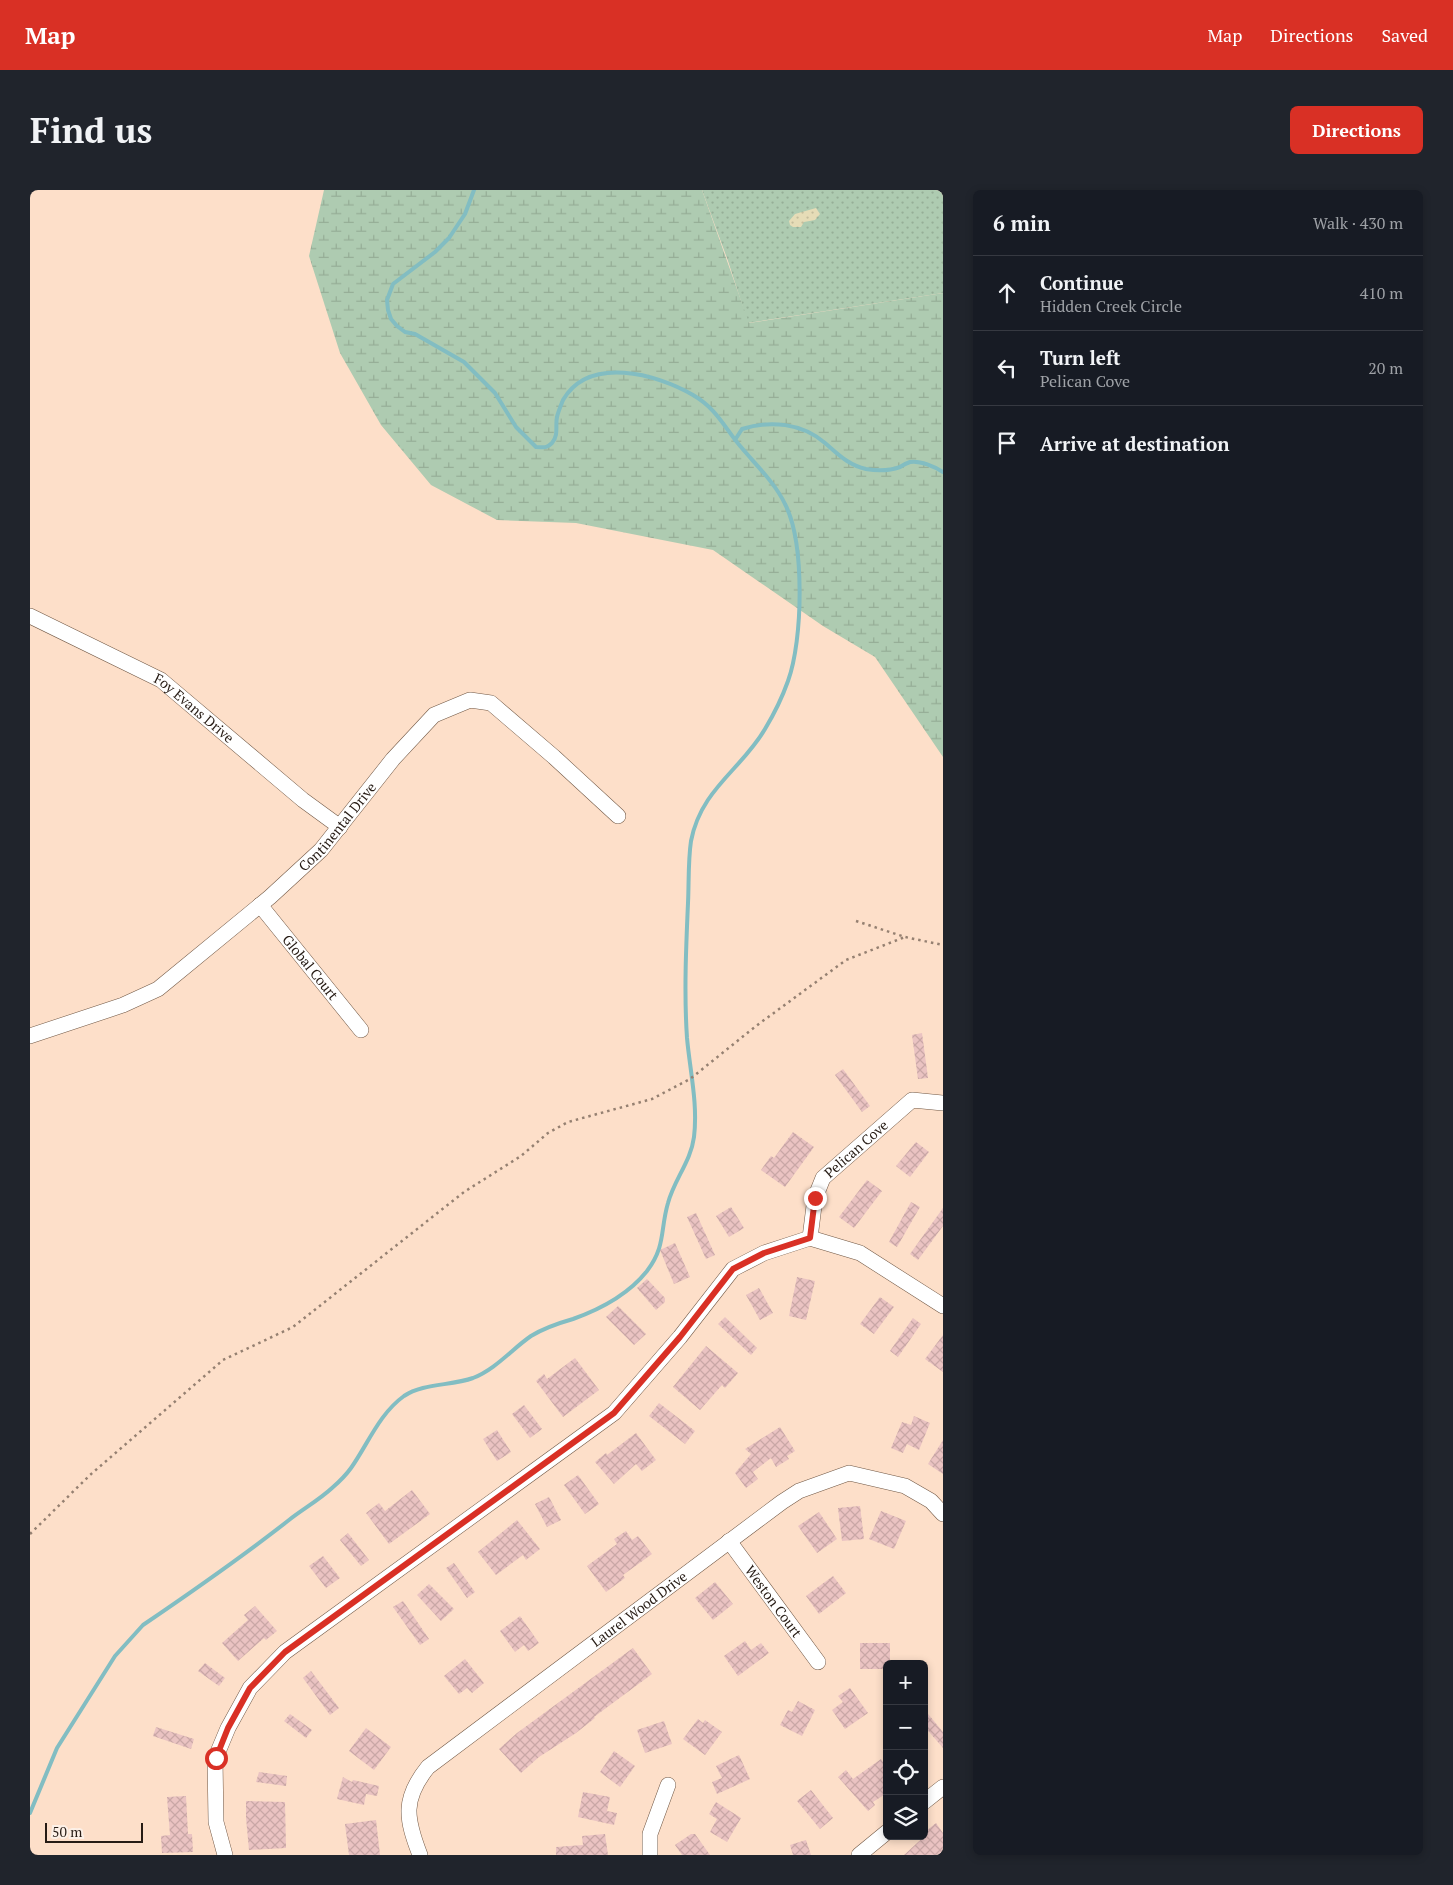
<!DOCTYPE html>
<html lang="en">
<head>
<meta charset="utf-8">
<style>
  :root { --surface:#171b24; --page:#20242c; --text:#f1f3f6; --muted:#9ea1a6; --line:#363941; --accent:#d93025 }
  body { margin:0; font-family:"PT Serif",serif; background:var(--page); color:var(--text) }
  .controls { position:absolute; right:15px; bottom:15px; display:grid; overflow:hidden; border-radius:8px; box-shadow:0 2px 8px #0003 }
  .controls button { width:45px; height:45px; display:grid; place-items:center; padding:0; border:0; border-bottom:1px solid var(--line); background:var(--surface); color:var(--text); font:25px sans-serif }
  .scale { position:absolute; left:15px; bottom:12px; width:98px; box-sizing:border-box; padding-left:5px; border:2px solid #261b14; border-top:0; font-size:14px; line-height:18px; white-space:nowrap; color:#261b14; -webkit-text-stroke:4px #fcf0e7; paint-order:stroke }
  .stop { position:absolute; width:15px; height:15px; margin:-11px; border:4px solid #d93025; border-radius:50%; background:#fff }
  .stop.end { background:#d93025; border-color:#fff; box-shadow:0 1px 5px #0008 }
  .list { margin:0; padding:0; list-style:none }
  h2 { display:flex; justify-content:space-between; align-items:center; height:65px; margin:0; padding:0 20px; font-size:21px }
  h2 small { font-size:16px; font-weight:400; color:var(--muted) }
  .list li { display:grid; grid-template-columns:32px 1fr auto; gap:15px; align-items:center; box-sizing:border-box; height:75px; padding:0 20px; border-top:1px solid var(--line) }
  .list b { display:block; font-size:19px; white-space:nowrap }
  .list p { margin:0; font-size:16px; white-space:nowrap; color:var(--muted) }
  .list em { font-size:16px; font-style:normal; color:var(--muted) }
  .icon { flex:none; width:28px; height:28px; fill:none; stroke:currentColor; stroke-width:2; stroke-linecap:round; stroke-linejoin:round }
  .map { position:relative; flex:none; width:913px; height:1665px; overflow:hidden; border-radius:8px }
  header { display:flex; align-items:center; gap:30px; box-sizing:border-box; height:70px; padding:0 25px; background:var(--accent); color:#fff }
  header strong { font-size:24px }
  nav { display:flex; gap:28px; margin-inline-start:auto; font-size:18px }
  .intro { display:flex; align-items:center; justify-content:space-between; box-sizing:border-box; height:120px; padding:0 30px }
  h1 { margin:0; font-size:35px }
  .button { padding:12px 22px; border-radius:8px; background:var(--accent); color:#fff; font-size:18px; font-weight:700 }
  main { display:flex; gap:30px; padding:0 30px }
  aside { flex:1; background:var(--surface); border-radius:8px; box-shadow:0 2px 8px #0003 }
  .map>svg:first-child { display:block }
</style>
</head>
<body>
<header>
<strong>Map</strong>
<nav><a>Map</a><a>Directions</a><a>Saved</a></nav>
</header>
<div class="intro"><h1>Find us</h1><a class="button">Directions</a></div>
<main>
<div class="map">
<svg width="913" height="1665" viewBox="0 0 913 1665">
  <defs>
    <pattern id="grass-dots" width="8" height="8" patternUnits="userSpaceOnUse" patternTransform="scale(1.25)"><rect width="8" height="8" fill="#aecbb1"/><path d="M2 2h.1M6 6h.1" fill="none" stroke="#96ae97" stroke-width="1.8" stroke-linecap="round"/></pattern>
    <pattern id="wetland-marsh" width="20" height="14" patternUnits="userSpaceOnUse" patternTransform="scale(1.25)"><rect width="20" height="14" fill="#aecbb1"/><path d="M1 5h8M5 5V1M11 12h8M15 12V8" fill="none" stroke="#96ae97"/></pattern>
    <pattern id="sand-dots" width="8" height="8" patternUnits="userSpaceOnUse" patternTransform="scale(1.25)"><rect width="8" height="8" fill="#e6dcb7"/><path d="M2 2h.1M6 6h.1" fill="none" stroke="#c5bc9c" stroke-width="1.8" stroke-linecap="round"/></pattern>
    <pattern id="building-cross-hatch" width="8" height="8" patternUnits="userSpaceOnUse" patternTransform="scale(1.25)"><rect width="8" height="8" fill="#eac3c2"/><path d="M0 0l8 8M0 8l8-8" fill="none" stroke="#c9a7a6"/></pattern>
  </defs>
  <rect width="100%" height="100%" fill="#fddfc9"/>
  <polygon fill="url(#grass-dots)" points="672,0 913,0 913,103 718,133 698,71"/>
  <polygon fill="url(#wetland-marsh)" points="294,0 672,0 719,133 913,103 913,567 845,467 793,436 683,360 546,333 467,330 401,295 351,235 310,163 279,66"/>
  <polygon fill="url(#sand-dots)" points="786,18 790,24 785,30 774,32 771,37 763,37 760,35 759,31 765,24"/>
  <g fill="none" stroke-linecap="round" stroke-linejoin="round">
    <g stroke="#82bdc2" stroke-width="4">
      <path d="M705,250l7,-11c28,-9 60,-6 83,14 13,11 23,22 41,26 11,2 23,2 34,-2 3,-2 7,-4 10,-5 10,-2 25,5 33,10"/>
      <path d="M0,1623l27,-65 58,-92 28,-31c50,-34 99,-68 146,-105 14,-11 30,-20 43,-32 7,-6 14,-13 19,-20 17,-24 28,-54 53,-72 19,-13 47,-10 69,-18 23,-9 39,-29 58,-42 13,-8 28,-13 42,-17 28,-10 55,-24 74,-48 19,-25 13,-41 21,-68 6,-23 23,-42 26,-66 4,-33 -4,-66 -7,-99 -3,-44 -1,-90 1,-135 1,-20 0,-42 3,-62 10,-52 50,-71 74,-112 9,-15 17,-31 23,-48 15,-41 17,-138 -3,-177 -10,-21 -29,-39 -44,-57 -17,-20 -24,-38 -48,-52 -36,-21 -104,-40 -130,5 -2,5 -5,12 -6,17 -2,9 2,18 -5,26 -6,6 -8,4 -16,4l-20,-20 -21,-34 -31,-31 -49,-28 -10,-2 -8,-6 -6,-7 -3,-9 -1,-10 6,-16 42,-32 14,-14 16,-24 9,-24"/>
    </g>
  </g>
  <g fill="url(#building-cross-hatch)">
    <polygon points="892,843 898,888 888,889 882,845"/>
    <polygon points="813,879 840,916 832,922 805,885"/>
    <polygon points="763,942 784,957 755,997 731,980 741,966 744,968"/>
    <polygon points="886,952 899,962 880,987 866,976"/>
    <polygon points="837,990 852,1001 824,1038 809,1027"/>
    <polygon points="881,1012 890,1017 867,1057 859,1052"/>
    <polygon points="701,1017 714,1038 699,1047 686,1026"/>
    <polygon points="913,1018 913,1036 888,1070 880,1064"/>
    <polygon points="666,1023 685,1065 676,1069 657,1027"/>
    <polygon points="645,1053 660,1087 644,1094 630,1060"/>
    <polygon points="767,1087 785,1091 776,1130 759,1126"/>
    <polygon points="617,1089 635,1108 635,1112 626,1120 607,1098"/>
    <polygon points="729,1098 743,1123 730,1130 716,1105"/>
    <polygon points="850,1107 864,1117 844,1144 830,1134"/>
    <polygon points="588,1116 616,1144 604,1155 576,1127"/>
    <polygon points="695,1127 727,1158 721,1165 688,1134"/>
    <polygon points="883,1128 891,1134 868,1167 860,1161"/>
    <polygon points="913,1145 913,1182 895,1169"/>
    <polygon points="676,1156 708,1183 695,1198 692,1195 670,1220 643,1197"/>
    <polygon points="545,1168 569,1200 533,1227 506,1191 514,1184 517,1189"/>
    <polygon points="629,1213 665,1241 655,1254 619,1226"/>
    <polygon points="494,1215 512,1239 500,1248 482,1224"/>
    <polygon points="884,1226 900,1233 889,1260 877,1254 873,1263 861,1258 872,1232 881,1235"/>
    <polygon points="750,1237 765,1261 757,1266 759,1269 746,1277 741,1268 723,1282 728,1289 716,1298 705,1283 721,1264 715,1259"/>
    <polygon points="467,1240 481,1262 467,1271 453,1249"/>
    <polygon points="606,1243 626,1270 612,1281 606,1274 584,1294 565,1272 576,1263 577,1265"/>
    <polygon points="913,1250 913,1284 898,1274"/>
    <polygon points="548,1285 569,1314 555,1324 534,1295"/>
    <polygon points="382,1300 400,1324 359,1354 336,1323 349,1313 355,1321"/>
    <polygon points="519,1307 531,1330 517,1337 505,1314"/>
    <polygon points="830,1316 834,1349 812,1351 808,1318"/>
    <polygon points="851,1321 876,1331 864,1359 839,1349"/>
    <polygon points="789,1322 807,1349 787,1363 768,1336"/>
    <polygon points="487,1330 510,1359 496,1370 493,1365 466,1385 448,1362"/>
    <polygon points="596,1341 602,1350 608,1346 622,1364 593,1385 595,1388 576,1402 557,1376 587,1354 584,1349"/>
    <polygon points="318,1343 339,1370 331,1376 310,1350"/>
    <polygon points="293,1366 310,1388 296,1398 279,1376"/>
    <polygon points="424,1373 445,1402 437,1408 416,1378"/>
    <polygon points="803,1386 816,1403 789,1424 776,1406"/>
    <polygon points="685,1392 703,1414 683,1430 665,1408"/>
    <polygon points="399,1394 424,1419 411,1431 387,1405"/>
    <polygon points="373,1411 399,1449 390,1455 363,1417"/>
    <polygon points="225,1416 247,1441 236,1450 234,1448 208,1471 192,1453 218,1430 214,1425"/>
    <polygon points="490,1426 509,1453 498,1461 494,1455 485,1462 470,1441"/>
    <polygon points="715,1451 721,1460 731,1453 739,1463 708,1486 694,1466"/>
    <polygon points="830,1453 860,1453 860,1474 857,1474 857,1479 830,1479"/>
    <polygon points="603,1458 622,1484 564,1527 565,1528 546,1543 509,1567 491,1583 469,1559 487,1543"/>
    <polygon points="435,1469 454,1493 442,1503 437,1498 429,1504 414,1486"/>
    <polygon points="175,1473 195,1488 189,1496 168,1481"/>
    <polygon points="281,1481 309,1518 300,1525 273,1488"/>
    <polygon points="820,1498 838,1523 815,1539 802,1520 813,1512 808,1506"/>
    <polygon points="768,1511 785,1520 772,1546 750,1535 758,1520 762,1522"/>
    <polygon points="894,1519 913,1542 913,1558 894,1536"/>
    <polygon points="260,1524 282,1540 276,1548 254,1531"/>
    <polygon points="668,1529 673,1533 675,1530 692,1542 675,1565 653,1549"/>
    <polygon points="634,1531 642,1554 615,1563 607,1540"/>
    <polygon points="126,1537 164,1549 161,1559 123,1546"/>
    <polygon points="336,1538 361,1557 344,1580 319,1561"/>
    <polygon points="584,1561 605,1576 590,1597 570,1582"/>
    <polygon points="709,1565 720,1589 687,1604 682,1592 692,1588 686,1576"/>
    <polygon points="851,1569 857,1578 857,1603 843,1612 845,1615 838,1621 808,1587 816,1580 823,1589"/>
    <polygon points="229,1582 257,1586 256,1596 226,1592"/>
    <polygon points="313,1587 322,1592 323,1590 349,1596 347,1606 336,1604 334,1615 307,1609"/>
    <polygon points="781,1600 803,1628 790,1639 767,1611"/>
    <polygon points="553,1602 580,1607 577,1621 587,1623 584,1635 548,1627"/>
    <polygon points="156,1606 158,1644 162,1644 163,1662 132,1663 131,1646 140,1645 137,1607"/>
    <polygon points="216,1611 255,1612 256,1658 219,1660 216,1628"/>
    <polygon points="686,1612 711,1628 697,1652 680,1642 687,1629 679,1624"/>
    <polygon points="346,1630 350,1665 319,1665 315,1634"/>
    <polygon points="906,1633 913,1643 913,1665 874,1665 898,1643 896,1641"/>
    <polygon points="575,1644 578,1665 526,1665 526,1657 553,1655 552,1646"/>
    <polygon points="661,1644 665,1644 680,1665 652,1665 645,1655"/>
    <polygon points="776,1650 781,1665 763,1665 760,1655"/>
  </g>
  <g fill="none" stroke-linecap="round" stroke-linejoin="round">
    <g stroke="#715845" stroke-width="16">
      <g id="street">
        <path id="s1" d="M0,426l131,64 142,120 37,27"/>
        <path id="s2" d="M230,715l101,125"/>
        <path id="s3" d="M0,846l93,-31 35,-16 112,-92 51,-47 72,-91 41,-44 36,-15 21,3 63,54 64,59"/>
        <path id="s4" d="M780,1048l5,-40 8,-20 89,-78 31,3"/>
        <path id="s5" d="M699,1351l89,121"/>
        <polyline points="894,1612 913,1597"/>
        <polyline points="195,1665 186,1632 185,1569 198,1538 220,1498 255,1462 584,1223 650,1147 703,1079 734,1063 780,1048 830,1063 913,1116"/>
        <path id="s6" d="M390,1665c-14,-36 -18,-56 8,-88l354,-265 17,-11 50,-18 56,13 26,15 12,13"/>
        <polyline points="620,1665 620,1644 638,1595"/>
        <polyline points="829,1665 857,1642"/>
      </g>
    </g>
    <g stroke="#958071" stroke-width="2.5" stroke-dasharray="2.5 4" stroke-linecap="butt">
      <polyline points="826,731 875,747 913,755"/>
      <polyline points="0,1344 60,1285 193,1170 263,1137 434,1002 491,966 518,943 538,932 622,909 660,889 726,836 816,770 875,747"/>
    </g>
    <use href="#street" stroke="#fff" stroke-width="15"/>
  </g>
  <g fill="none" stroke-linecap="round" stroke-linejoin="round">
    <polyline stroke="#d93025" stroke-width="6" points="186,1568 198,1538 220,1498 255,1462 584,1223 650,1147 703,1079 734,1063 780,1048 785,1008"/>
  </g>
  <g text-anchor="middle" stroke-width="5" stroke-linejoin="round" paint-order="stroke">
    <g font-size="14" fill="#261b14" stroke="#fcf0e7">
      <text dy="5" stroke="none"><textPath href="#s1" startOffset="189">Foy Evans Drive</textPath></text>
      <text dy="5" stroke="none"><textPath href="#s3" startOffset="379">Continental Drive</textPath></text>
      <text dy="5" stroke="none"><textPath href="#s2" startOffset="80">Global Court</textPath></text>
      <text dy="5" stroke="none"><textPath href="#s4" startOffset="106">Pelican Cove</textPath></text>
      <text dy="5" stroke="none"><textPath href="#s5" startOffset="75">Weston Court</textPath></text>
      <text dy="5" stroke="none"><textPath href="#s6" startOffset="358">Laurel Wood Drive</textPath></text>
    </g>
  </g>
</svg>
<div class="controls">
<button>+</button>
<button>−</button>
<button><svg class="icon" aria-label="locate" viewBox="0 0 24 24"><circle cx="12" cy="12" r="6"/><path d="M12 2v4M12 18v4M2 12h4M18 12h4"/></svg></button>
<button><svg class="icon" aria-label="layers" viewBox="0 0 24 24"><path d="M12 4l9 5-9 5-9-5zM3 14l9 5 9-5"/></svg></button>
</div>
<div class="scale">50 m</div>
<div class="stop" style="left:186px;top:1568px"></div>
<div class="stop end" style="left:785px;top:1008px"></div>
</div>
<aside>
<h2>6 min<small>Walk · 430 m</small></h2>
<ul class="list">
<li><svg class="icon" aria-label="ahead" viewBox="0 0 24 24"><path d="M12 20V5M6 11l6-6 6 6"/></svg><div><b>Continue</b><p>Hidden Creek Circle</p></div><em>410 m</em></li>
<li><svg class="icon" aria-label="left" viewBox="0 0 24 24"><path d="M17 20v-9H6M10 6l-5 5 5 5"/></svg><div><b>Turn left</b><p>Pelican Cove</p></div><em>20 m</em></li>
<li><svg class="icon" aria-label="arrive" viewBox="0 0 24 24"><path d="M6 21V4h12l-3 4 3 4H6"/></svg><div><b>Arrive at destination</b></div></li>
</ul>
</aside>
</main>
</body>
</html>
